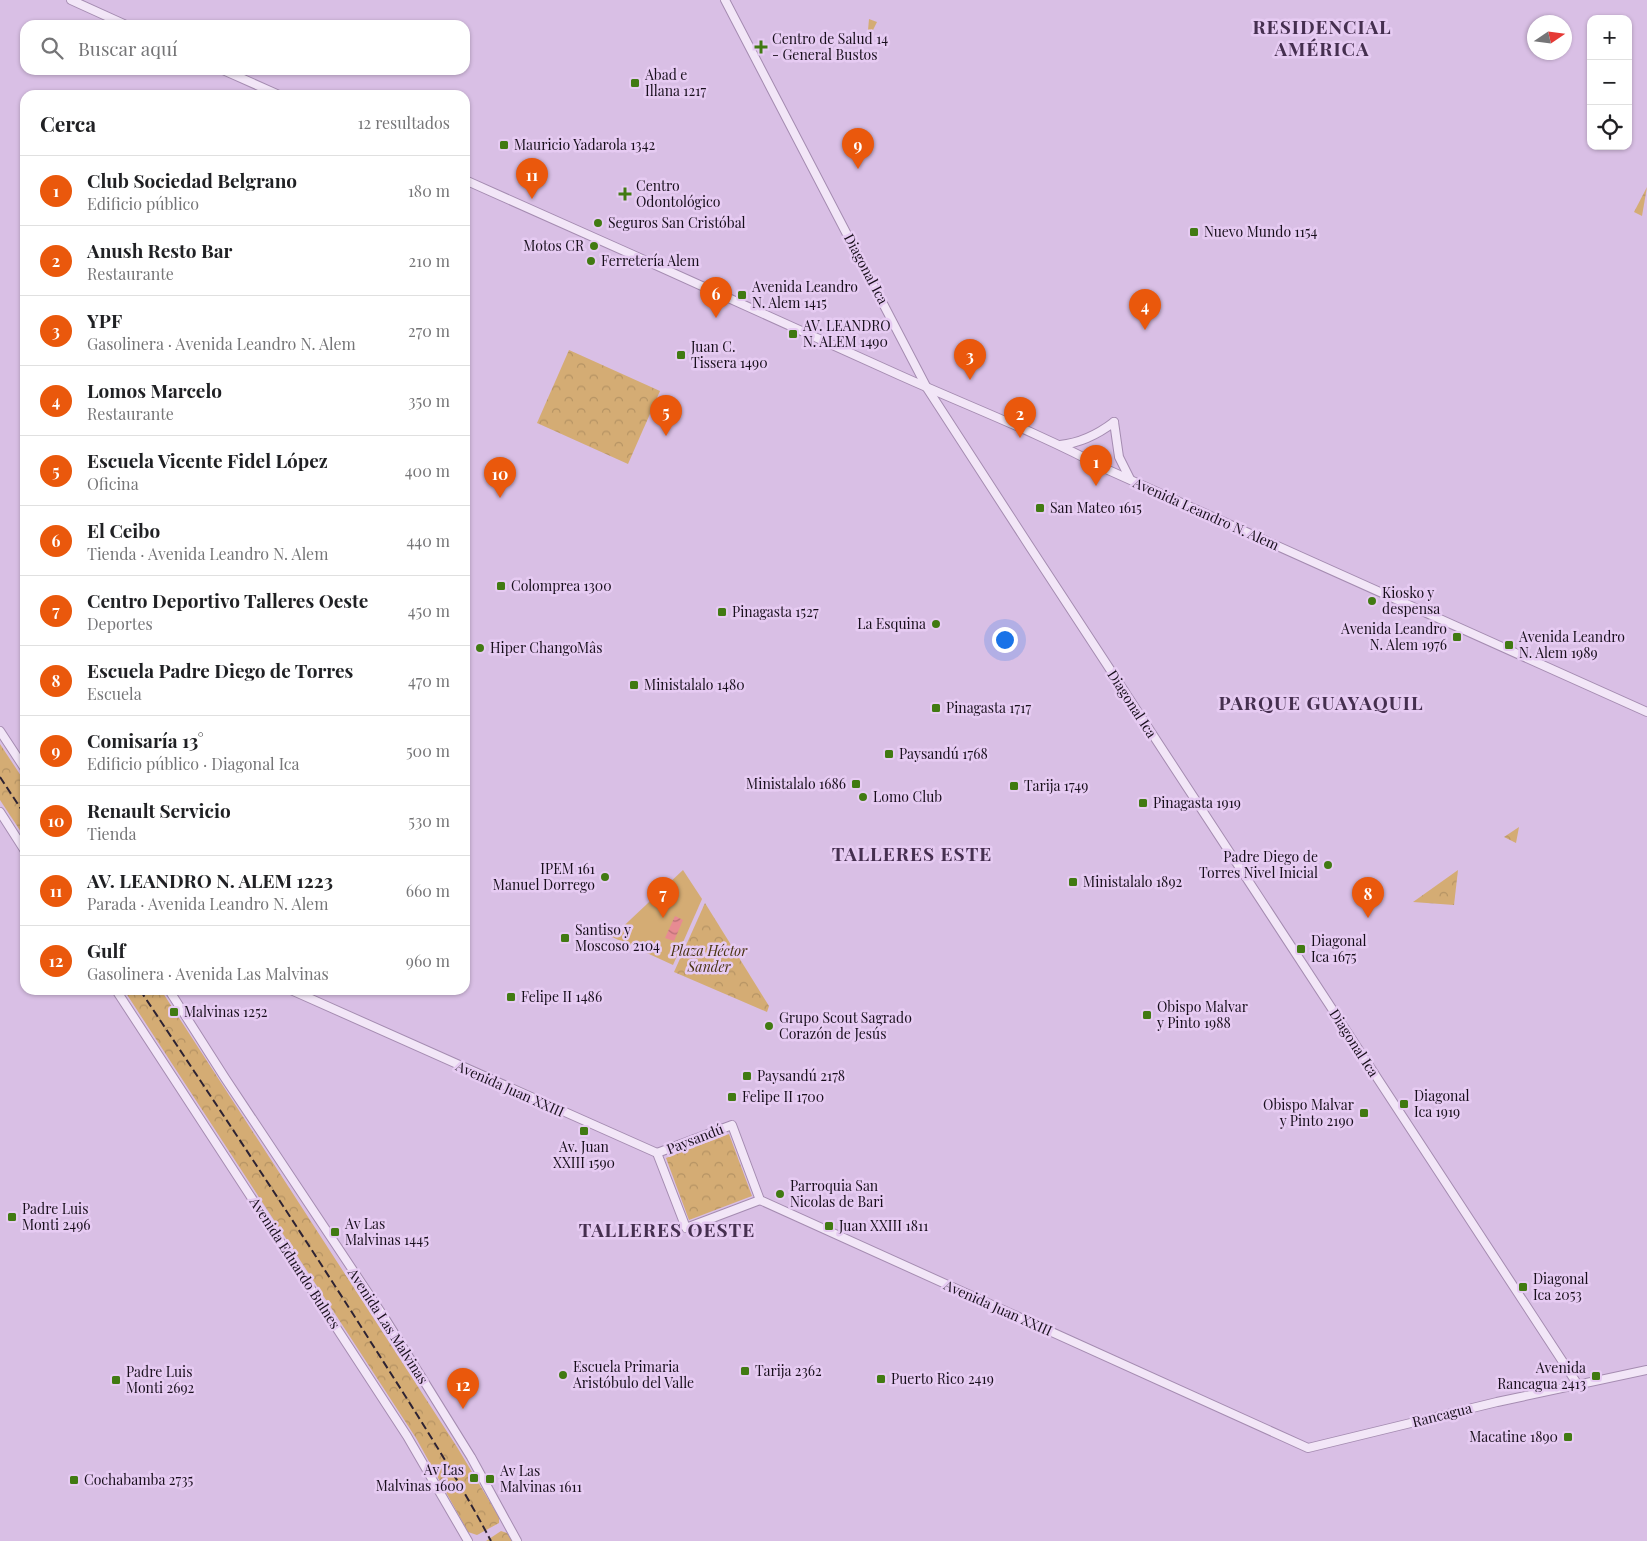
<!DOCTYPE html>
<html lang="es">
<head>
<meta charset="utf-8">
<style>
  :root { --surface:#fff; --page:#f6f6f6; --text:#202124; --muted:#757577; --line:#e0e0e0; --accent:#ea580c }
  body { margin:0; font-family:"Playfair Display",serif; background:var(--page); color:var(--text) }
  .controls { position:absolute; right:15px; top:15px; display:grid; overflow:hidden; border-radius:10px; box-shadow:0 1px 4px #0004 }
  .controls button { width:45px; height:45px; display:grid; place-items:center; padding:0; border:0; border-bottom:1px solid var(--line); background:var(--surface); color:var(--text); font:25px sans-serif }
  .compass { position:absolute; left:1527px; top:15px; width:45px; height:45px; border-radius:50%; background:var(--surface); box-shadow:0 1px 4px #0004; rotate:77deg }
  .you { position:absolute; left:1004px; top:639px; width:18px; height:18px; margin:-12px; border:4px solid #fff; border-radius:50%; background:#1a73e8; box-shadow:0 0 0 8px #1a73e833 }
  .badge { display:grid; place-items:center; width:32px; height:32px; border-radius:50%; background:var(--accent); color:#fff; font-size:16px; font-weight:700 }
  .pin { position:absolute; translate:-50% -41px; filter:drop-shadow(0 1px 2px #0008) }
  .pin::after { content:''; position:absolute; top:26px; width:18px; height:15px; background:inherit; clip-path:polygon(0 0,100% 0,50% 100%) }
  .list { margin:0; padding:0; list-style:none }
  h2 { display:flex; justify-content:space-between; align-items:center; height:65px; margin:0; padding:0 20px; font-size:21px }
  h2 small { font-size:16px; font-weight:400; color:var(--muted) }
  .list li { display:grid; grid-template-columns:32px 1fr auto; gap:15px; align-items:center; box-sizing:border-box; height:70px; padding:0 20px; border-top:1px solid var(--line) }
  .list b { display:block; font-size:19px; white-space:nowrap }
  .list p { margin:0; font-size:16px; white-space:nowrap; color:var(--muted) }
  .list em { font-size:16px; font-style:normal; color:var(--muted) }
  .icon { flex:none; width:28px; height:28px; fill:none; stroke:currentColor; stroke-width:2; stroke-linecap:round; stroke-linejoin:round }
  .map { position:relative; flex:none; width:1647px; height:1541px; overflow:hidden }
  .search { position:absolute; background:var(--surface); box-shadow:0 1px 4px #0004; left:20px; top:20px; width:450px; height:55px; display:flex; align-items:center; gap:12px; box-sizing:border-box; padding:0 18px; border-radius:15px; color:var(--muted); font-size:19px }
  .panel { position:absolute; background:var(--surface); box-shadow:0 1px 4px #0004; left:20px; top:90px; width:450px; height:905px; border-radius:15px }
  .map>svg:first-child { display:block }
</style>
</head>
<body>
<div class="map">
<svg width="1647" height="1541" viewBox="0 0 1647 1541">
  <defs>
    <pattern id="park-crowns" width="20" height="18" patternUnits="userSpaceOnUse" patternTransform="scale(1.25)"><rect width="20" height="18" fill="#d4ac74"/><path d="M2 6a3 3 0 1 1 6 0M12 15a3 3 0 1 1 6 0" fill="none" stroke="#b59364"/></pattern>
    <pattern id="water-waves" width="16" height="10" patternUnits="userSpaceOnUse" patternTransform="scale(1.25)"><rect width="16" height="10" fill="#e78b92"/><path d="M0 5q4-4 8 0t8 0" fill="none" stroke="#ba7076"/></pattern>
  </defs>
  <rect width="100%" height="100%" fill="#d9bfe5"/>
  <g fill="url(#park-crowns)">
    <polygon points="869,19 877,22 867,42"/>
    <polygon points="1647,187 1642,216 1634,212"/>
    <polygon points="569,350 660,391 628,464 537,423"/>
    <polygon points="0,744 25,782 25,838 0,800"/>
    <polygon points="1519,827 1516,843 1504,837"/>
    <polygon points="1458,870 1454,905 1413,902"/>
    <polygon points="705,903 769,1006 767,1012 674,972"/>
    <polygon points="124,990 161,990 457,1447 499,1517 499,1523 477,1535 468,1532 416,1438"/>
    <polygon points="729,1134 752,1196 689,1220 666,1158"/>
    <polygon points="501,1531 507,1533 512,1541 486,1541"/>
  </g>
  <polygon fill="#d4ac74" points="683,870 702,899 673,965 612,937"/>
  <polygon fill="url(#water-waves)" points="675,916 683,920 674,941 665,938"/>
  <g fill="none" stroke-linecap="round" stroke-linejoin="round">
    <g stroke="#a58cb1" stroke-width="10">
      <g id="secondary">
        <polyline points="71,0 126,25"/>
        <polyline points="725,0 927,388 1030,547 1578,1385"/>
        <polyline points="223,70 279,95"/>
        <path d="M465,180c145,64 290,130 434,195 69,31 140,58 207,94l541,243"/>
        <polyline points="1114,422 1119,457 1130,479"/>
        <path d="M1060,445c21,-2 37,-10 54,-23"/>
        <polyline points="0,731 25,769"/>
        <polyline points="0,812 25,851"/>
        <polyline points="116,990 407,1436 468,1541"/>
        <polyline points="169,990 225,1078 386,1320 471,1457 517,1541"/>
        <polyline points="291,990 657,1153 686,1228 760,1200"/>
        <polyline points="657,1153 732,1125 760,1200 1308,1448 1497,1402 1647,1370"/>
      </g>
    </g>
    <use href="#secondary" stroke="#f2e6f7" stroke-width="8"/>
    <g stroke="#2e2333" stroke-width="2" stroke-dasharray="8 4" stroke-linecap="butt">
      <polyline points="0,777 25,815"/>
      <path d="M140,990c74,111 148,222 220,335 45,71 92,142 131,216"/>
    </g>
  </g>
  <g fill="#417a12" stroke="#e6cbf2" stroke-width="2">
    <path d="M758.5 39.5h5v5h5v5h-5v5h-5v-5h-5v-5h5z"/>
    <rect x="630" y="78" width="10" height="10" rx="2.5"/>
    <rect x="499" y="140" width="10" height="10" rx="2.5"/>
    <path d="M622.5 186.5h5v5h5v5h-5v5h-5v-5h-5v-5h5z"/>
    <circle cx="598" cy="223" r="5"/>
    <rect x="1189" y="227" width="10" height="10" rx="2.5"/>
    <circle cx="594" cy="246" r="5"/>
    <circle cx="591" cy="261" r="5"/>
    <rect x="737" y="290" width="10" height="10" rx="2.5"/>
    <rect x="788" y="329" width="10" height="10" rx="2.5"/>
    <rect x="676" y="350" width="10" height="10" rx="2.5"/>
    <rect x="1035" y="503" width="10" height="10" rx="2.5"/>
    <rect x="496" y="581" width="10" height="10" rx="2.5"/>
    <circle cx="1372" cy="601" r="5"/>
    <rect x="717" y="607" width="10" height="10" rx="2.5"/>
    <circle cx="936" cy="624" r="5"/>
    <rect x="1452" y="632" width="10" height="10" rx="2.5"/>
    <rect x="1504" y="640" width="10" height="10" rx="2.5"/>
    <circle cx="480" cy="648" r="5"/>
    <rect x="629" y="680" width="10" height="10" rx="2.5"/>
    <rect x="931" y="703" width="10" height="10" rx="2.5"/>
    <rect x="884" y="749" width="10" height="10" rx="2.5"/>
    <rect x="851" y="779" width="10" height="10" rx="2.5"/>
    <rect x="1009" y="781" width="10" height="10" rx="2.5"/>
    <circle cx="863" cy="797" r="5"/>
    <rect x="1138" y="798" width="10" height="10" rx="2.5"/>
    <circle cx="1328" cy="865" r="5"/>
    <circle cx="605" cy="877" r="5"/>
    <rect x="1068" y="877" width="10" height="10" rx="2.5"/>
    <rect x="560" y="933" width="10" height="10" rx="2.5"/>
    <rect x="1296" y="944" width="10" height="10" rx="2.5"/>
    <rect x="506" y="992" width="10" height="10" rx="2.5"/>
    <rect x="169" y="1007" width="10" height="10" rx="2.5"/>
    <rect x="1142" y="1010" width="10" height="10" rx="2.5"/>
    <circle cx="769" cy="1026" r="5"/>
    <rect x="742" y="1071" width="10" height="10" rx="2.5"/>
    <rect x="727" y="1092" width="10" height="10" rx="2.5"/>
    <rect x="1399" y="1099" width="10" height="10" rx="2.5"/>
    <rect x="1359" y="1108" width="10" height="10" rx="2.5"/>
    <rect x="579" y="1126" width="10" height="10" rx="2.5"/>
    <circle cx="780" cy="1194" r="5"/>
    <rect x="7" y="1212" width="10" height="10" rx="2.5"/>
    <rect x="824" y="1221" width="10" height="10" rx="2.5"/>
    <rect x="330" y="1227" width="10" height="10" rx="2.5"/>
    <rect x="1518" y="1282" width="10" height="10" rx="2.5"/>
    <rect x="740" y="1366" width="10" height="10" rx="2.5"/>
    <circle cx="563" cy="1375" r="5"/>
    <rect x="1591" y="1371" width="10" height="10" rx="2.5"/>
    <rect x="876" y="1374" width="10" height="10" rx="2.5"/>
    <rect x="111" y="1375" width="10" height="10" rx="2.5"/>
    <rect x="1563" y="1432" width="10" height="10" rx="2.5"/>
    <rect x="469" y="1473" width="10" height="10" rx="2.5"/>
    <rect x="485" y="1474" width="10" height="10" rx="2.5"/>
    <rect x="69" y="1475" width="10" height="10" rx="2.5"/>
  </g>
  <g text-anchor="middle" stroke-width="5" stroke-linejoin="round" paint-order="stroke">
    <g font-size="14" fill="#170e1b" stroke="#e6cbf2" text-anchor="start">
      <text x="772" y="44">Centro de Salud 14<tspan x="772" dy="16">- General Bustos</tspan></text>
      <text x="645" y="80">Abad e<tspan x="645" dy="16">Illana 1217</tspan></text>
      <text x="514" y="150">Mauricio Yadarola 1342</text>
      <text x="636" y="191">Centro<tspan x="636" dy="16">Odontológico</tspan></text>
      <text x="608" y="228">Seguros San Cristóbal</text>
      <text x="1204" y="237">Nuevo Mundo 1154</text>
      <text x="584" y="251" text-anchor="end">Motos CR</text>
      <text x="601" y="266">Ferretería Alem</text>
      <text x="752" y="292">Avenida Leandro<tspan x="752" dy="16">N. Alem 1415</tspan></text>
      <text x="803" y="331">AV. LEANDRO<tspan x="803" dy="16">N. ALEM 1490</tspan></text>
      <text x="691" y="352">Juan C.<tspan x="691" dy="16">Tissera 1490</tspan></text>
      <text x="1050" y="513">San Mateo 1615</text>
      <text x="511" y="591">Colomprea 1300</text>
      <text x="1382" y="598">Kiosko y<tspan x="1382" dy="16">despensa</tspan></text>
      <text x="732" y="617">Pinagasta 1527</text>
      <text x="926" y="629" text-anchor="end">La Esquina</text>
      <text x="1447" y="634" text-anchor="end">Avenida Leandro<tspan x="1447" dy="16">N. Alem 1976</tspan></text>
      <text x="1519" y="642">Avenida Leandro<tspan x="1519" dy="16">N. Alem 1989</tspan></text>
      <text x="490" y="653">Hiper ChangoMâs</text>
      <text x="644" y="690">Ministalalo 1480</text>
      <text x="946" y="713">Pinagasta 1717</text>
      <text x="899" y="759">Paysandú 1768</text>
      <text x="846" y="789" text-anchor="end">Ministalalo 1686</text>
      <text x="1024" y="791">Tarija 1749</text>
      <text x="873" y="802">Lomo Club</text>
      <text x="1153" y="808">Pinagasta 1919</text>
      <text x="1318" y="862" text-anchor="end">Padre Diego de<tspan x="1318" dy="16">Torres Nivel Inicial</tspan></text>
      <text x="595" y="874" text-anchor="end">IPEM 161<tspan x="595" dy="16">Manuel Dorrego</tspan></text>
      <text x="1083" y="887">Ministalalo 1892</text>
      <text x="575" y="935">Santiso y<tspan x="575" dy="16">Moscoso 2104</tspan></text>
      <text x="1311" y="946">Diagonal<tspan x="1311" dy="16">Ica 1675</tspan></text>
      <text x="521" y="1002">Felipe II 1486</text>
      <text x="1157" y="1012">Obispo Malvar<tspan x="1157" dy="16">y Pinto 1988</tspan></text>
      <text x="184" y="1017">Malvinas 1252</text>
      <text x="779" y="1023">Grupo Scout Sagrado<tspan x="779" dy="16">Corazón de Jesús</tspan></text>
      <text x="757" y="1081">Paysandú 2178</text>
      <text x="1414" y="1101">Diagonal<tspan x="1414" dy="16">Ica 1919</tspan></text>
      <text x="742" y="1102">Felipe II 1700</text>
      <text x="1354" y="1110" text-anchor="end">Obispo Malvar<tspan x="1354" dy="16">y Pinto 2190</tspan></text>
      <text x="584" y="1152" text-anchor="middle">Av. Juan<tspan x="584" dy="16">XXIII 1590</tspan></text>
      <text x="790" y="1191">Parroquia San<tspan x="790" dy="16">Nicolas de Bari</tspan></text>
      <text x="22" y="1214">Padre Luis<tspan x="22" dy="16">Monti 2496</tspan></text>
      <text x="345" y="1229">Av Las<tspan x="345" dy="16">Malvinas 1445</tspan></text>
      <text x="839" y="1231">Juan XXIII 1811</text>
      <text x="1533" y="1284">Diagonal<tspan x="1533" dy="16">Ica 2053</tspan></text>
      <text x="573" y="1372">Escuela Primaria<tspan x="573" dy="16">Aristóbulo del Valle</tspan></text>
      <text x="1586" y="1373" text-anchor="end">Avenida<tspan x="1586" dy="16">Rancagua 2413</tspan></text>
      <text x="755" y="1376">Tarija 2362</text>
      <text x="126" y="1377">Padre Luis<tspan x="126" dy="16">Monti 2692</tspan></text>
      <text x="891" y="1384">Puerto Rico 2419</text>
      <text x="1558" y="1442" text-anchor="end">Macatine 1890</text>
      <text x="464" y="1475" text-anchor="end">Av Las<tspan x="464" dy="16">Malvinas 1600</tspan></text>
      <text x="500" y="1476">Av Las<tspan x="500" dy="16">Malvinas 1611</tspan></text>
      <text x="84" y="1485">Cochabamba 2735</text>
    </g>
    <g font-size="14" fill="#170e1b" stroke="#e6cbf2">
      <text transform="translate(866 269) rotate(62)" y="5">Diagonal Ica</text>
      <text transform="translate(1206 514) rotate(24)" y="5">Avenida Leandro N. Alem</text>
      <text transform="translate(1132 704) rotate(57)" y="5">Diagonal Ica</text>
      <text transform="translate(1354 1043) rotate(57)" y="5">Diagonal Ica</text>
      <text transform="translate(510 1089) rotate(24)" y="5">Avenida Juan XXIII</text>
      <text transform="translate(695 1139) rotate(-21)" y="5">Paysandú</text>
      <text transform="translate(295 1263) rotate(57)" y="5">Avenida Eduardo Bulnes</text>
      <text transform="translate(998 1308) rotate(24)" y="5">Avenida Juan XXIII</text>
      <text transform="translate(388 1326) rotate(57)" y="5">Avenida Las Malvinas</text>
      <text transform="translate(1442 1415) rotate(-14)" y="5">Rancagua</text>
    </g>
    <g font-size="14" font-style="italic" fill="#493312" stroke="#e6cbf2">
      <text x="709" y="956">Plaza Héctor<tspan x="709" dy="16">Sander</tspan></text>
    </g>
    <g font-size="19" font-weight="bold" letter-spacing="1" fill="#452f4f" stroke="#e6cbf2">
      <text x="1322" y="34">RESIDENCIAL<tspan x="1322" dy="22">AMÉRICA</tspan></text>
      <text x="1321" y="710">PARQUE GUAYAQUIL</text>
      <text x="912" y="861">TALLERES ESTE</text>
      <text x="667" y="1237">TALLERES OESTE</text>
    </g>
  </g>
</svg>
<div class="controls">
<button>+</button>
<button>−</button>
<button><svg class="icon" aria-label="locate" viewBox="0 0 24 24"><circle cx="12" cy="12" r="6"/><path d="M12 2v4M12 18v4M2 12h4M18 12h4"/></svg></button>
</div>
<svg class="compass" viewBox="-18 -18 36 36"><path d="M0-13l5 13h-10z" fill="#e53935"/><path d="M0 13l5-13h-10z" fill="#757577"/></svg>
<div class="you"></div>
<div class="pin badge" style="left:1096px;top:486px">1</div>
<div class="pin badge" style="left:1020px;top:438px">2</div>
<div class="pin badge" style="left:970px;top:380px">3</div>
<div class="pin badge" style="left:1145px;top:330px">4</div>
<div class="pin badge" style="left:666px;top:436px">5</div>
<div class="pin badge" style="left:716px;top:318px">6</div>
<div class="pin badge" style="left:663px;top:918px">7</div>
<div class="pin badge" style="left:1368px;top:918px">8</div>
<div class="pin badge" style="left:858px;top:169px">9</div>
<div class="pin badge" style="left:500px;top:498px">10</div>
<div class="pin badge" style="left:532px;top:199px">11</div>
<div class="pin badge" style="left:463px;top:1409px">12</div>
<div class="search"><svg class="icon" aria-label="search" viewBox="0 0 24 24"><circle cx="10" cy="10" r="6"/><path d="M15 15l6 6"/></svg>Buscar aquí</div>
<section class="panel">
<h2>Cerca<small>12 resultados</small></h2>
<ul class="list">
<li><span class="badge">1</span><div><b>Club Sociedad Belgrano</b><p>Edificio público</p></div><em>180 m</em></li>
<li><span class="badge">2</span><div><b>Anush Resto Bar</b><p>Restaurante</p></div><em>210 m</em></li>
<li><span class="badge">3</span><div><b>YPF</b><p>Gasolinera · Avenida Leandro N. Alem</p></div><em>270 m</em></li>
<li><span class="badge">4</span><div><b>Lomos Marcelo</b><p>Restaurante</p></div><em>350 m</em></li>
<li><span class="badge">5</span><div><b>Escuela Vicente Fidel López</b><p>Oficina</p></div><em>400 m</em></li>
<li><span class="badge">6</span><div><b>El Ceibo</b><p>Tienda · Avenida Leandro N. Alem</p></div><em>440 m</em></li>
<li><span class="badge">7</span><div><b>Centro Deportivo Talleres Oeste</b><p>Deportes</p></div><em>450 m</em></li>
<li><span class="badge">8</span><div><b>Escuela Padre Diego de Torres</b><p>Escuela</p></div><em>470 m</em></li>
<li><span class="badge">9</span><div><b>Comisaría 13°</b><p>Edificio público · Diagonal Ica</p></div><em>500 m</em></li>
<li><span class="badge">10</span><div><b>Renault Servicio</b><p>Tienda</p></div><em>530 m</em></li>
<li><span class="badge">11</span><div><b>AV. LEANDRO N. ALEM 1223</b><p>Parada · Avenida Leandro N. Alem</p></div><em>660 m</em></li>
<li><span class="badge">12</span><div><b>Gulf</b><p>Gasolinera · Avenida Las Malvinas</p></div><em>960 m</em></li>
</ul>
</section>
</div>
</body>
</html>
